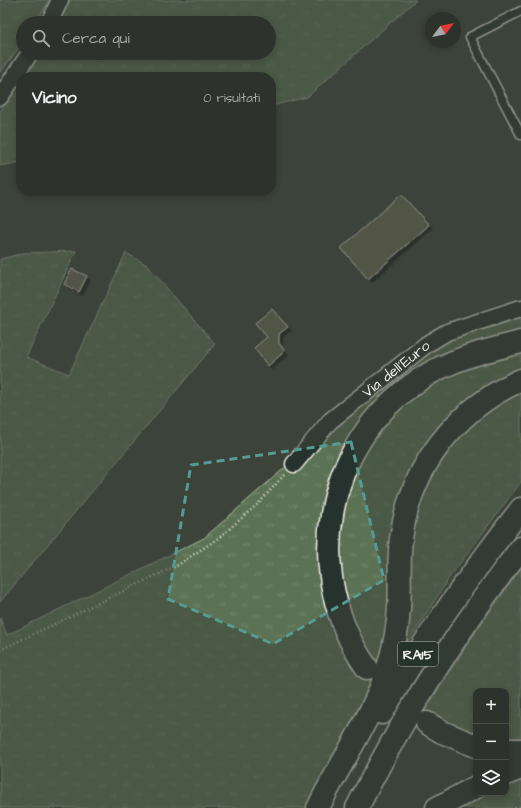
<!DOCTYPE html>
<html lang="it">
<head>
<meta charset="utf-8">
<style>
  :root { --surface:#2d332c; --page:#393f38; --text:#f1f3f6; --muted:#a7aaa9; --line:#484e48 }
  body { margin:0; font-family:"Architects Daughter",sans-serif; background:var(--page); color:var(--text) }
  .controls { position:absolute; right:12px; bottom:12px; display:grid; overflow:hidden; border-radius:8px; box-shadow:0 2px 6px #0003 }
  .controls button { width:36px; height:36px; display:grid; place-items:center; padding:0; border:0; border-bottom:1px solid var(--line); background:var(--surface); color:var(--text); font:20px sans-serif }
  .compass { position:absolute; left:425px; top:12px; width:36px; height:36px; border-radius:50%; background:var(--surface); box-shadow:0 2px 6px #0003; rotate:58deg }
  .list { margin:0; padding:0; list-style:none }
  h2 { display:flex; justify-content:space-between; align-items:center; height:52px; margin:0; padding:0 16px; font-size:17px }
  h2 small { font-size:13px; font-weight:400; color:var(--muted) }
  .icon { flex:none; width:22px; height:22px; fill:none; stroke:currentColor; stroke-width:2; stroke-linecap:round; stroke-linejoin:round }
  .map { position:relative; flex:none; width:521px; height:808px; overflow:hidden }
  .search { position:absolute; background:var(--surface); box-shadow:0 2px 6px #0003; left:16px; top:16px; width:260px; height:44px; display:flex; align-items:center; gap:10px; box-sizing:border-box; padding:0 14px; border-radius:22px; color:var(--muted); font-size:15px }
  .panel { position:absolute; background:var(--surface); box-shadow:0 2px 6px #0003; left:16px; top:72px; width:260px; height:124px; border-radius:16px }
  .map>svg:first-child { display:block }
</style>
</head>
<body>
<div class="map">
<svg width="521" height="808" viewBox="0 0 521 808">
  <defs>
    <pattern id="grass-tufts" width="24" height="20" patternUnits="userSpaceOnUse"><rect width="24" height="20" fill="#5c7255"/><path d="M3 7l-1-3M5 7V3M7 7l1-3M15 17l-1-3M17 17v-4M19 17l1-3" fill="none" stroke="#74876d"/></pattern>
    <filter id="shadow"><feDropShadow dx="3.5" dy="3.5" stdDeviation="0" flood-color="#0009"/></filter>
  </defs>
  <rect width="100%" height="100%" fill="#3c443a"/>
  <filter id="ink" filterUnits="userSpaceOnUse"><feTurbulence type="fractalNoise" baseFrequency=".025" numOctaves="2"/><feDisplacementMap in="SourceGraphic" scale="8" xChannelSelector="R" yChannelSelector="G"/><feConvolveMatrix kernelMatrix="1 2 1 2 8 2 1 2 1" color-interpolation-filters="sRGB"/></filter>
  <g filter="url(#ink)">
    <g fill="url(#grass-tufts)" stroke="#a8b29e">
      <polygon points="0,0 49,0 36,23 23,23 23,42 0,73"/>
      <polygon points="70,0 416,0 307,97 271,106 271,77 25,77 41,53 269,53 269,23 59,23"/>
      <polygon points="21,82 21,162 0,166 0,111"/>
      <polygon points="76,251 26,357 69,374 126,253 147,265 215,344 0,602 0,259 24,253"/>
      <path d="M521,315v20c-30,8 -62,14 -90,28 -56,29 -94,86 -108,146 -6,29 0,83 8,112 7,21 21,39 33,57l8,-19c-16,-18 -25,-54 -30,-79 -16,-78 19,-166 93,-204 27,-14 56,-21 86,-28v24c-69,27 -116,93 -126,165 -2,17 -1,34 -1,51 0,20 -3,41 -7,60 -13,57 -46,109 -72,160h-315v-190l7,17 197,-97 85,-74 6,6 55,-59 8,-6 11,-2 56,-51 37,-18z"/>
      <polygon points="521,385 521,482 449,578 400,655 410,515 446,442"/>
      <polygon points="521,568 521,744 506,744 506,691 476,691 476,738 459,732 424,712 476,631"/>
      <polygon points="521,774 521,808 446,808 476,793 506,793 506,780"/>
    </g>
    <g fill="#6e6a57" stroke="#f4f1e8" filter="url(#shadow)">
      <polygon points="401,194 429,225 368,279 341,248"/>
      <polygon points="72,269 87,276 79,292 64,284"/>
      <polygon points="272,309 288,327 279,334 279,343 285,351 268,366 254,348 267,337 255,323"/>
    </g>
    <g fill="none" stroke-linecap="round" stroke-linejoin="round">
      <g stroke="#f4f1e8" stroke-width="11">
        <polyline id="service" points="521,11 470,37 521,135"/>
      </g>
      <g stroke="#f4f1e8" stroke-width="19">
        <g id="minor">
          <polyline points="49,23 60,0"/>
          <polyline points="0,97 30,53"/>
          <path id="s1" d="M294,464l36,-43 97,-77 20,-12 74,-24"/>
        </g>
      </g>
      <g stroke="#f4f1e8" stroke-width="25">
        <g id="motorway">
          <path d="M367,668c-66,-93 -44,-225 52,-288 31,-21 66,-29 102,-38"/>
          <path d="M382,713c40,-72 89,-139 139,-204"/>
          <polyline points="427,723 442,732 476,746"/>
          <polyline points="506,750 521,750"/>
          <polyline points="506,774 521,768"/>
          <path d="M318,808c22,-45 56,-93 70,-141 6,-19 10,-39 11,-59 2,-23 -1,-46 2,-69 9,-72 55,-130 120,-159"/>
          <path d="M357,808c46,-91 101,-179 164,-260"/>
          <polyline points="437,808 476,787"/>
        </g>
      </g>
      <g stroke="#f4f1e8" stroke-width="2.5" stroke-dasharray="1 3" stroke-linecap="butt">
        <polyline points="0,650 178,565 220,537 259,503 285,474"/>
        <polyline points="515,808 521,806"/>
      </g>
      <use href="#service" stroke="#26332d" stroke-width="8"/>
      <use href="#minor" stroke="#26332d" stroke-width="16"/>
      <use href="#motorway" stroke="#26332d" stroke-width="22"/>
    </g>
  </g>
  <path d="M0 0H521V808H0ZM351,442l33,138 -111,64 -105,-45 23,-134z" fill="#3c443a" fill-opacity=".55" fill-rule="evenodd"/>
  <path fill="none" stroke="#549b93" stroke-width="3" stroke-dasharray="8 5" stroke-linejoin="round" d="M351,442l33,138 -111,64 -105,-45 23,-134z"/>
  <g text-anchor="middle" stroke-width="3" stroke-linejoin="round" paint-order="stroke">
    <rect fill="#26332d" stroke="#b6b8b0" stroke-width="1" x="398" y="642" width="40" height="24" rx="3"/>
    <g font-size="14" font-weight="bold" fill="#f4f1e8">
      <text x="418" y="659">RA15</text>
    </g>
    <g font-size="15" fill="#f4f1e8" stroke="#26332d">
      <text dy="5" stroke="none"><textPath href="#s1" startOffset="140">Via dell'Euro</textPath></text>
    </g>
  </g>
</svg>
<div class="controls">
<button>+</button>
<button>−</button>
<button><svg class="icon" aria-label="layers" viewBox="0 0 24 24"><path d="M12 4l9 5-9 5-9-5zM3 14l9 5 9-5"/></svg></button>
</div>
<svg class="compass" viewBox="-18 -18 36 36"><path d="M0-13l5 13h-10z" fill="#e53935"/><path d="M0 13l5-13h-10z" fill="#a7aaa9"/></svg>
<div class="search"><svg class="icon" aria-label="search" viewBox="0 0 24 24"><circle cx="10" cy="10" r="6"/><path d="M15 15l6 6"/></svg>Cerca qui</div>
<section class="panel">
<h2>Vicino<small>0 risultati</small></h2>
<ul class="list">
</ul>
</section>
</div>
</body>
</html>
